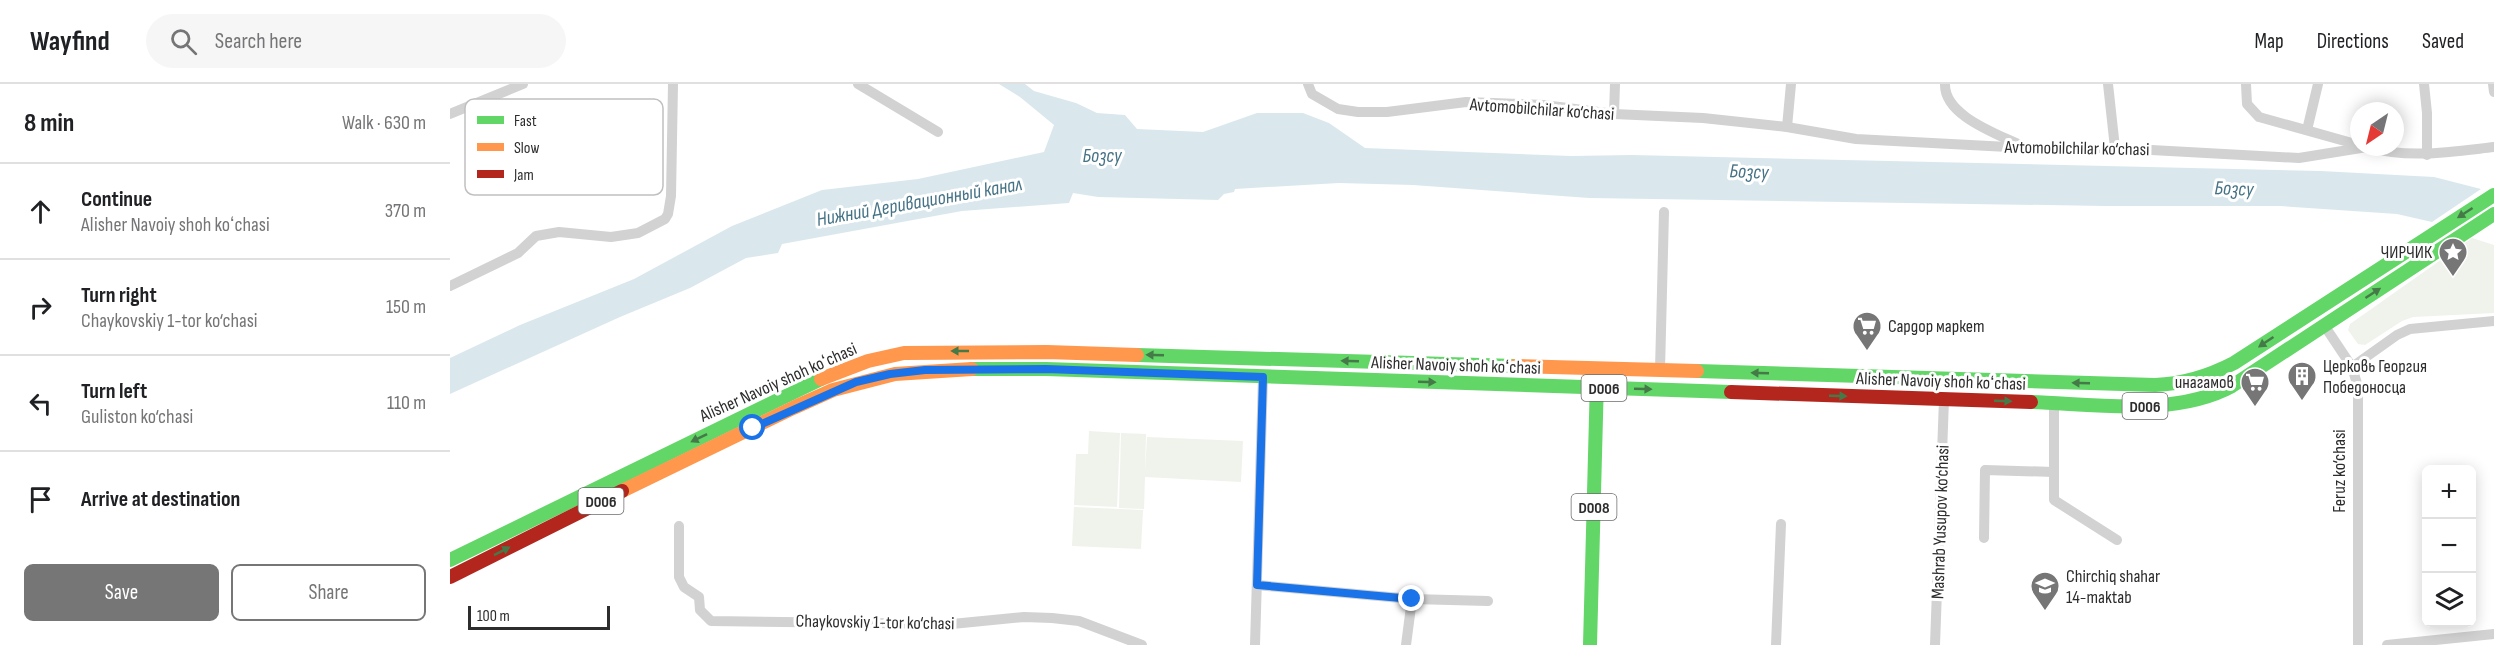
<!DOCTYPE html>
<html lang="en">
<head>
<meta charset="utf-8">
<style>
  :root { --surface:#fff; --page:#f6f6f6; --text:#202124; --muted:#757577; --line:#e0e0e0; --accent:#767676 }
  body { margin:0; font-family:"Sofia Sans Condensed",sans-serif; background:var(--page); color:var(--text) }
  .controls { position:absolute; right:18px; bottom:18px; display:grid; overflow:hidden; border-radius:9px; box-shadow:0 3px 15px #0003 }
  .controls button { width:54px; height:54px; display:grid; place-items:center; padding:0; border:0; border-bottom:2px solid var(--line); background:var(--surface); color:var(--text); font:30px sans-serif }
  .compass { position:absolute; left:1900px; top:18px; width:54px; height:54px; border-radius:50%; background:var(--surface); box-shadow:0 3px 15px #0003; rotate:215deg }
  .scale { position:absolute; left:18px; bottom:15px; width:142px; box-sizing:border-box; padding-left:6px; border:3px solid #2d2d2d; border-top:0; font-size:16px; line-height:21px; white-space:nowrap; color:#2d2d2d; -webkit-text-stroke:4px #fff; paint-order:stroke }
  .stop { position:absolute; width:18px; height:18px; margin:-14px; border:4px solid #1a73e8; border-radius:50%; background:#fff }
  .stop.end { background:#1a73e8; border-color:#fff; box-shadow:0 2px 6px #0008 }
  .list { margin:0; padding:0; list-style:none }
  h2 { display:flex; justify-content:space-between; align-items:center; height:78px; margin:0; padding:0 24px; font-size:26px }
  h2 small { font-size:20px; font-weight:400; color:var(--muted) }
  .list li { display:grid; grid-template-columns:39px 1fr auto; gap:18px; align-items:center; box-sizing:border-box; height:96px; padding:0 24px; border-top:2px solid var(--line) }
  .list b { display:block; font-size:22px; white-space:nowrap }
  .list p { margin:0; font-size:20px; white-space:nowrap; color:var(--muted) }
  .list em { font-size:20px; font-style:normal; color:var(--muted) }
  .actions { display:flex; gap:12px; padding:18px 24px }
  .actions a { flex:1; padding:14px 0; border:2px solid var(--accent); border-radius:9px; text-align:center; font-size:21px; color:var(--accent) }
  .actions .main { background:var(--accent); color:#fff }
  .icon { flex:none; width:33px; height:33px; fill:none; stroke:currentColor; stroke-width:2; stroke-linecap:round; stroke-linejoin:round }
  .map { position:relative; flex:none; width:2044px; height:561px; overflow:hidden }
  header { display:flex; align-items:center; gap:36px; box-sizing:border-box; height:84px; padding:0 30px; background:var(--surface); border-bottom:2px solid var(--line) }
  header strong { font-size:28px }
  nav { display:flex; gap:33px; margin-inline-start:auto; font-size:21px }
  .search { width:420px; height:54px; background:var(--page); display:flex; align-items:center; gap:15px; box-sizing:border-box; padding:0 21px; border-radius:33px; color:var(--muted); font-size:22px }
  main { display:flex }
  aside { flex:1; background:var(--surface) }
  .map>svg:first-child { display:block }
</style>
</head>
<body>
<header>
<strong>Wayfind</strong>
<div class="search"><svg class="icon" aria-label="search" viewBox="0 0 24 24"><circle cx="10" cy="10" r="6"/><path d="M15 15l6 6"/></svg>Search here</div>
<nav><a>Map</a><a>Directions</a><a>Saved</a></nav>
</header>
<main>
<aside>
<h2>8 min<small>Walk · 630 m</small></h2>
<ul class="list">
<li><svg class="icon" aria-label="ahead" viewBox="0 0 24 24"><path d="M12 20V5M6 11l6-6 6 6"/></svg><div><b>Continue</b><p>Alisher Navoiy shoh koʻchasi</p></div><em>370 m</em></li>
<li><svg class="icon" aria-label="right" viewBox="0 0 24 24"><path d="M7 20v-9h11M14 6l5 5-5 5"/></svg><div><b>Turn right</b><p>Chaykovskiy 1-tor ko‘chasi</p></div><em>150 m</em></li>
<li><svg class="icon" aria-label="left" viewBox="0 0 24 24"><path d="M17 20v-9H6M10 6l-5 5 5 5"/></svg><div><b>Turn left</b><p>Guliston ko‘chasi</p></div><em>110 m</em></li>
<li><svg class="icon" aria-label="arrive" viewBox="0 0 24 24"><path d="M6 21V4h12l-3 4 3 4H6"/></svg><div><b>Arrive at destination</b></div></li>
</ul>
<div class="actions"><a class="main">Save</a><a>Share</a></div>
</aside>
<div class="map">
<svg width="2044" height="561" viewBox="0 0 2044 561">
  <rect width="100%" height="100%" fill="#fff"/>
  <g fill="#f0f3ec">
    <polygon points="2022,154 2044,161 2044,229 1963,233 1952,237 1915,261 1908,260 1898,246 1900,240"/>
    <polygon points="639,347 670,349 667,423 624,421 626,370 638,370"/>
    <polygon points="671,349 696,350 695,388 697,353 793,357 791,398 695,393 694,425 669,424"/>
    <polygon points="624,423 693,426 691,465 622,462"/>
  </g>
  <polygon fill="#dae8ee" points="549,0 575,0 584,7 626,19 647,29 675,31 687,45 753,48 807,29 853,29 879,39 915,64 1121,72 1182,71 1871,87 1984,93 2031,105 1982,138 1947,130 1830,122 1655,122 1139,114 963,101 889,99 785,105 784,108 774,110 768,116 648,113 623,109 619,119 512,127 332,160 328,169 296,174 240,204 170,233 0,310 0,274 70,241 184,195 282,142 372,106 468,95 594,68 604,41 570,13"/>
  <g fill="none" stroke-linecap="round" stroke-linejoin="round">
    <g stroke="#d2d2d2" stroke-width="10">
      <polyline points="408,0 488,48"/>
      <polyline points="858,0 862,10 888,25 908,28 937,28 1016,18 1094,21 1164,30 1253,34 1337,43 1406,55 1577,64 1665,64 1849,74 1917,63"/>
      <path d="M1495,0c-1,32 53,50 77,62"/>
      <polyline points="1658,0 1665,64"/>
      <polyline points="1796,0 1797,20 1809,33 1909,61"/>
      <polyline points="1974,0 1977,29 1977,71"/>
      <polyline points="2043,0 2044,8"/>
      <polyline points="0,30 73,0"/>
      <polyline points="1164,30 1165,0"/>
      <polyline points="1337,43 1341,0"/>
      <polyline points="1857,46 1868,0"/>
      <path d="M1916,63c43,12 84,5 128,0"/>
      <polyline points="0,202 68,169 86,152 109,148 161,153 188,149 215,135 218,130 221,112 223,0"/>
      <polyline points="1874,241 1902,283 1908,303 1908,561"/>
      <polyline points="1902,283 1947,251 1960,245 2044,237"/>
      <polyline points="1210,286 1214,128"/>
      <polyline points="1604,319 1604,416 1667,456"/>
      <polyline points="229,442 229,493 234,503 249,513 250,526 261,537 502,540 574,533 602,534 629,537 692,561"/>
      <polyline points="1534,454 1535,386 1604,388"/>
      <polyline points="807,501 962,515 1038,517"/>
      <polyline points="805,561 813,293"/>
      <polyline points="956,561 962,515"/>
      <polyline points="1326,561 1331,440"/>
      <polyline points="1485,561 1494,315"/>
      <polyline points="1937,561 2044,550"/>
    </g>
    <g stroke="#63d668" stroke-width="14">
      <polyline points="687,271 1065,282"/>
      <polyline points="522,285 596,285 1281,308"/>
      <path d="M1247,287l458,14c29,-1 54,-9 79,-22l260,-168"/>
      <path d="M1581,318c64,2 144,15 201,-16l262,-172"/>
      <polyline points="0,476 371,295"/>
      <polyline points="1140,561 1147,295"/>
    </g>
    <g stroke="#ff974d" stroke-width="14">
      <polyline points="1065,282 1247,287"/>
      <polyline points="371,295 418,277 454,269 597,268 687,271"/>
      <polyline points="172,407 343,324 383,306 445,290 522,285"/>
    </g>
    <g stroke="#b3261e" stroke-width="14">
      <polyline points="1281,308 1581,318"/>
      <polyline points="0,493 172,407"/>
    </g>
  </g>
  <defs><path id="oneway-solid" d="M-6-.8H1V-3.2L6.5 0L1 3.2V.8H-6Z" transform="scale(1.5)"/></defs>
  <g fill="#457948">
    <use href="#oneway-solid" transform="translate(2015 129) rotate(147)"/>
    <use href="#oneway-solid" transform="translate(1923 209) rotate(-33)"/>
    <use href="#oneway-solid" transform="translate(1816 258) rotate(146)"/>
    <use href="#oneway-solid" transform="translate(510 267) rotate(180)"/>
    <use href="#oneway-solid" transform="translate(705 271) rotate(-178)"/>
    <use href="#oneway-solid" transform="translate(900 277) rotate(-178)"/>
    <use href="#oneway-solid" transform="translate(1310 289) rotate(-178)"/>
    <use href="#oneway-solid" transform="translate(977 298) rotate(2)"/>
    <use href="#oneway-solid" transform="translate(1631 299) rotate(-178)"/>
    <use href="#oneway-solid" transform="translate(1193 305) rotate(2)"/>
    <use href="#oneway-solid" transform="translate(1388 312) rotate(2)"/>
    <use href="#oneway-solid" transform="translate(1553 317) rotate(2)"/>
    <use href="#oneway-solid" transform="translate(249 354) rotate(154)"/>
    <use href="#oneway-solid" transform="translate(52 467) rotate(-27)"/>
  </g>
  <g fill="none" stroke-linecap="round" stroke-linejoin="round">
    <polyline stroke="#1a73e8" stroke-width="8" points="303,344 406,298 440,290 475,286 596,285 813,293 807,501 962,515"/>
  </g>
  <defs>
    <g id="sight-pin" transform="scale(1.5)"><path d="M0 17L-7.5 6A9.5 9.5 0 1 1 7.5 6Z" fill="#767676" stroke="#fff"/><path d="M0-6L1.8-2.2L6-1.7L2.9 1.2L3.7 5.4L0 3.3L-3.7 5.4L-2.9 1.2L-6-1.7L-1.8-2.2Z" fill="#fff"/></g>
    <g id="supermarket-pin" transform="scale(1.5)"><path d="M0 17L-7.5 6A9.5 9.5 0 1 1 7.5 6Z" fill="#767676" stroke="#fff"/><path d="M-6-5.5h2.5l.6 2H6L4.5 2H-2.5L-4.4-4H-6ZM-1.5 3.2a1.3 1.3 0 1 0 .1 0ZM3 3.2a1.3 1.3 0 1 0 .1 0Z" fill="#fff"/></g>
    <g id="building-pin" transform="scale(1.5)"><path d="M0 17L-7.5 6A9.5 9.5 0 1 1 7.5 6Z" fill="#767676" stroke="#fff"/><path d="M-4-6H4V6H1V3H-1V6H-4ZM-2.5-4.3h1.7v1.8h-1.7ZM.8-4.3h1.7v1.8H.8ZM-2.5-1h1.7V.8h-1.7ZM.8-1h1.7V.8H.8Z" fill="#fff"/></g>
    <g id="school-pin" transform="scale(1.5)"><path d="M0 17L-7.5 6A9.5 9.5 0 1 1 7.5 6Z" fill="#767676" stroke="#fff"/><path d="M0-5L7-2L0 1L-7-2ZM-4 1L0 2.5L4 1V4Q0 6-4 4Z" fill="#fff"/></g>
  </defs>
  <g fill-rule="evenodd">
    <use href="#sight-pin" x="2003" y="168"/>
    <use href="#supermarket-pin" x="1417" y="242"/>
    <use href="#building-pin" x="1852" y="292"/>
    <use href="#supermarket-pin" x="1805" y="298"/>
    <use href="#school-pin" x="1595" y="502"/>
  </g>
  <g text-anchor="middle" stroke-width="6" stroke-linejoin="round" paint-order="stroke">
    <g fill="#fff" stroke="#6c6c6c" stroke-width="1.5">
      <rect x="1131.5" y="291" width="45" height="26" rx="4.5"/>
      <rect x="1672.5" y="309" width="45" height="26" rx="4.5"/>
      <rect x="128.5" y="404" width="45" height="26" rx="4.5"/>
      <rect x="1121.5" y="410" width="45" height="26" rx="4.5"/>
    </g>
    <g font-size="16" font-weight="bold" fill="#2d2d2d">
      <text x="1154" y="310">D006</text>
      <text x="1695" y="328">D006</text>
      <text x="151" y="423">D006</text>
      <text x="1144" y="429">D008</text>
    </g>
    <g font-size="18" fill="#2d2d2d" stroke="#fff">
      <text transform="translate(1092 25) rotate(4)" y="6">Avtomobilchilar ko‘chasi</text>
      <text transform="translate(1627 64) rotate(1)" y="6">Avtomobilchilar ko‘chasi</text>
      <text transform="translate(1006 281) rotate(2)" y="6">Alisher Navoiy shoh koʻchasi</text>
      <text transform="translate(1491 297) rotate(2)" y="6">Alisher Navoiy shoh koʻchasi</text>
      <text transform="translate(328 298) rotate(-24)" y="6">Alisher Navoiy shoh koʻchasi</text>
      <text transform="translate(1889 387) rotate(-90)" y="6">Feruz ko‘chasi</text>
      <text transform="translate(1490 438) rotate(-88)" y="6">Mashrab Yusupov ko‘chasi</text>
      <text transform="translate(425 538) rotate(1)" y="6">Chaykovskiy 1-tor ko‘chasi</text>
    </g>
    <g font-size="18" fill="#2d2d2d" stroke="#fff" text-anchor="start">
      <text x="1982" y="174" text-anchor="end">ЧИРЧИК</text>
      <text x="1438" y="248">Сардор маркет</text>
      <text x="1873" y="288">Церковь Георгия<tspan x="1873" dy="21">Победоносца</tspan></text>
      <text x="1784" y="304" text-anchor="end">инагамов</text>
      <text x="1616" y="498">Chirchiq shahar<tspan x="1616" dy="21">14-maktab</tspan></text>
    </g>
    <g font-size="20" font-style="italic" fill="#457285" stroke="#fff">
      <text x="652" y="78">Бозсу</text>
      <text transform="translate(1299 87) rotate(2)" y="7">Бозсу</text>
      <text transform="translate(1784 104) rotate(2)" y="7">Бозсу</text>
      <text transform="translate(469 117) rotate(-10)" y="7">Нижний Деривационный канал</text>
    </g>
  </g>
  <rect x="15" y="15" width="198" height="96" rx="9" fill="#fff" stroke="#c0c0c0" stroke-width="1.5"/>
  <rect x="27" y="32" width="27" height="8" fill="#63d668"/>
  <rect x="27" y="59" width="27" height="8" fill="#ff974d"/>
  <rect x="27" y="86" width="27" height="8" fill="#b3261e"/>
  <g font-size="16" fill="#2d2d2d">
    <text x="64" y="42">Fast</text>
    <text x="64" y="69">Slow</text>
    <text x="64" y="96">Jam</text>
  </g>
</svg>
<div class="controls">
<button>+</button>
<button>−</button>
<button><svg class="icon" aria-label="layers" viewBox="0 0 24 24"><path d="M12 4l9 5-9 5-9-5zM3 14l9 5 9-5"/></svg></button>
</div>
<svg class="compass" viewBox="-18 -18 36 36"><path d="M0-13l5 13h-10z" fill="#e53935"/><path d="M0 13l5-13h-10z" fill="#757577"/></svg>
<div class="scale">100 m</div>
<div class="stop" style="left:303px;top:344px"></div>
<div class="stop end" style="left:962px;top:515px"></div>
</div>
</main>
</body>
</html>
